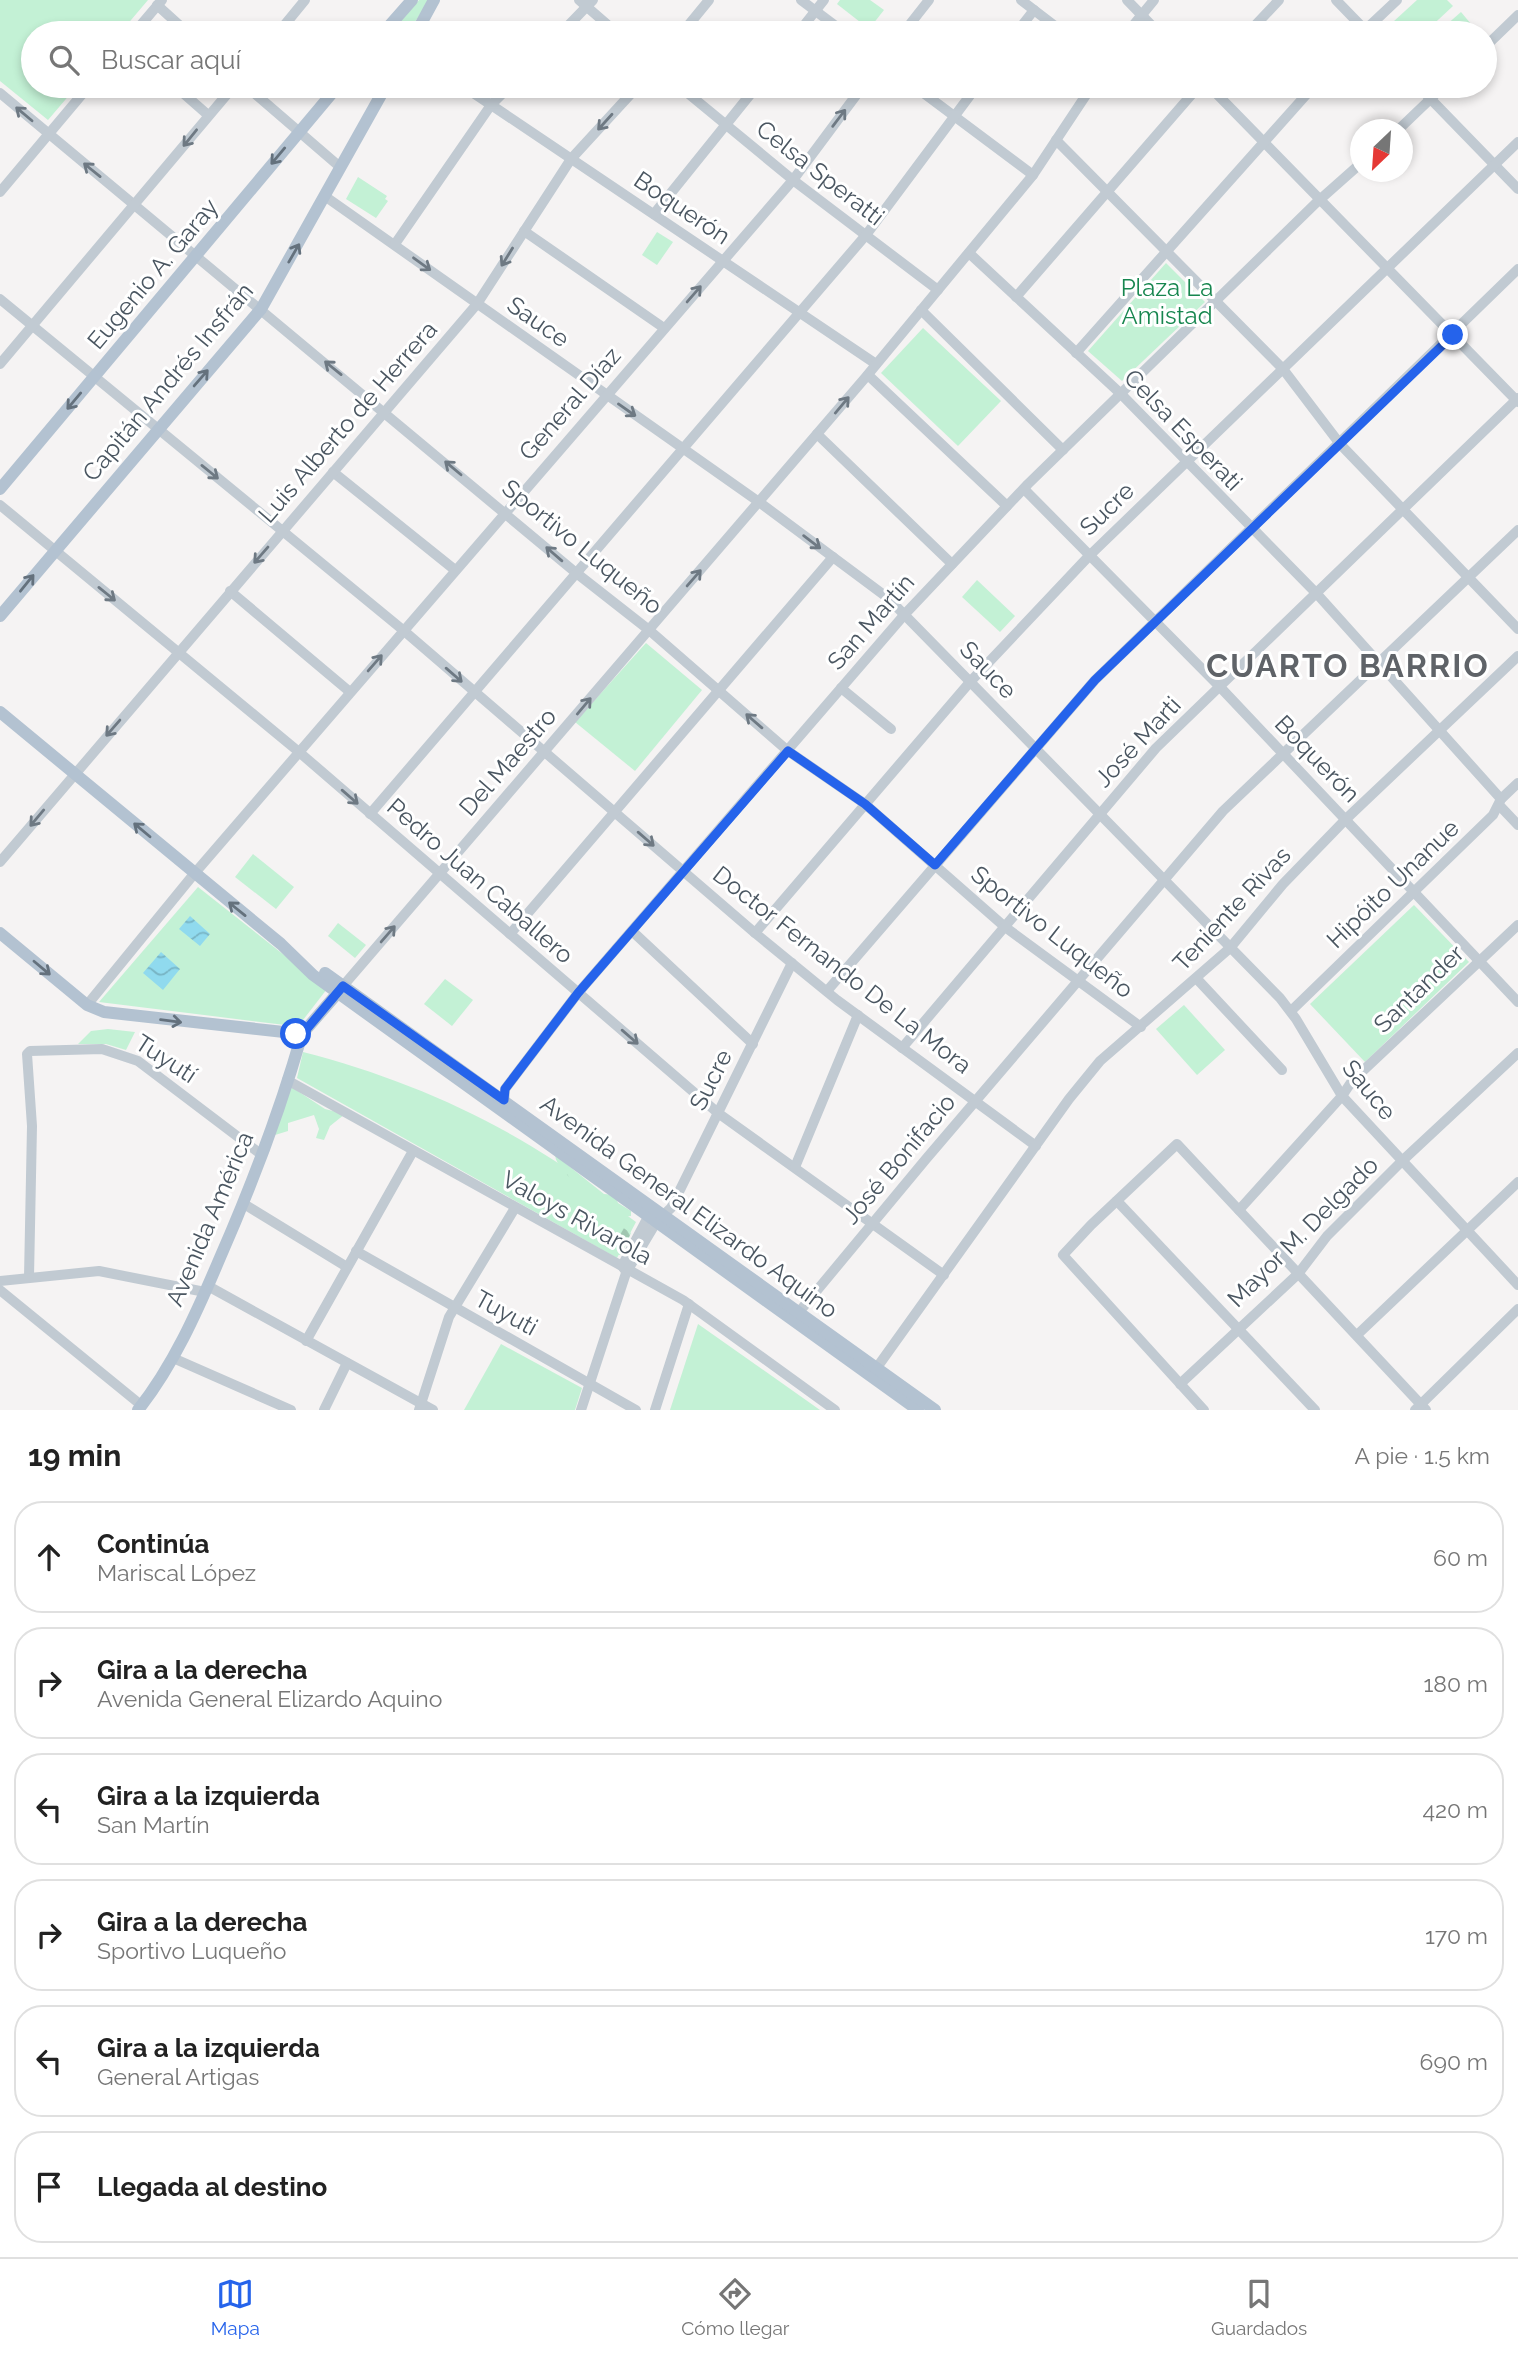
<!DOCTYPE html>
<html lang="es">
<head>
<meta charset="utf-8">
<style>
  :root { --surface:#fff; --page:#f6f6f6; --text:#222; --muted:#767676; --line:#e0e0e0; --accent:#2563eb }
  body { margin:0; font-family:Raleway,sans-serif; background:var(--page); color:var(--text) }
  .compass { position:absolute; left:1350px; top:119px; width:63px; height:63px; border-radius:50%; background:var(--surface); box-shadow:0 4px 10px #0003; rotate:205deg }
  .stop { position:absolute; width:21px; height:21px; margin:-16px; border:5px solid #2563eb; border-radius:50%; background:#fff }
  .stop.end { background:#2563eb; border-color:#fff; box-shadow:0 2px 7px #0008 }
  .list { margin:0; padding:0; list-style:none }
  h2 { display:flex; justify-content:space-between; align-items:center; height:91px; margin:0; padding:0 28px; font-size:30px }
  h2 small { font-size:23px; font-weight:400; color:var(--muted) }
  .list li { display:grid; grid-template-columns:46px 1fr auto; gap:21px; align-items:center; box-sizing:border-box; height:112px; margin:0 14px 14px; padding:0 14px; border:2px solid var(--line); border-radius:28px }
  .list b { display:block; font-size:26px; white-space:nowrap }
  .list p { margin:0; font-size:23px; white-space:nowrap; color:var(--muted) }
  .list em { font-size:23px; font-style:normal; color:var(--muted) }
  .icon { flex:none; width:38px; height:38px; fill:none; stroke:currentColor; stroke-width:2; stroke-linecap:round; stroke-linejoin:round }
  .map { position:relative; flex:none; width:1518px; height:1410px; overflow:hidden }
  .search { position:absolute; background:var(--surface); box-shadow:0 4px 10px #0003; left:21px; right:21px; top:21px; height:77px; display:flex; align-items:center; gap:18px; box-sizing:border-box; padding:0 24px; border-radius:38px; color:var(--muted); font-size:26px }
  .sheet { height:847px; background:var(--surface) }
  nav { display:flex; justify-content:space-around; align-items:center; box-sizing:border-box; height:98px; border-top:2px solid var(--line); background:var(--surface); font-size:19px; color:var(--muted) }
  nav a { display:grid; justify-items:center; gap:4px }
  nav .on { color:var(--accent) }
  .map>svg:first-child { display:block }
</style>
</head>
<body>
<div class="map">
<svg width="1518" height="1410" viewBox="0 0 1518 1410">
  <defs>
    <pattern id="forest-firs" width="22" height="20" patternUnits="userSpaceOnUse" patternTransform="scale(1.75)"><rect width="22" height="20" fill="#c3f1d5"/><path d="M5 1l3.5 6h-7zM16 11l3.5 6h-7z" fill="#a0c6b0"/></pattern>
    <pattern id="water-waves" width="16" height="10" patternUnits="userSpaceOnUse" patternTransform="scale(1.75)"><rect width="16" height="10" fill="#90daee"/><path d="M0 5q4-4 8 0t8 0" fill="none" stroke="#78b4c4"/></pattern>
  </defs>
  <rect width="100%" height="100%" fill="#f5f3f3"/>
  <g fill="#c3f1d5">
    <polygon points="0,0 148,0 120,33 33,33 33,86 77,86 48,120 0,81"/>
    <polygon points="419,0 429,0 408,33 391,33"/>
    <polygon points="840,0 870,0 884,10 869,29 837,4"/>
    <polygon points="1417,0 1447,0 1453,6 1424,33 1403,33 1393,22"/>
    <polygon points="1461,12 1476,30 1472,33 1437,33"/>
    <polygon points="358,177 387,196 385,199 388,201 376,218 346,199"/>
    <polygon points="657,232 673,242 657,265 642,255"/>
    <polygon points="1166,263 1205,302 1122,381 1088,351"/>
    <polygon points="923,328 1001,401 958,446 881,373"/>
    <polygon points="977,580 1015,616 1000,632 962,597"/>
    <polygon points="646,643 702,690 635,771 575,722"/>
    <polygon points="253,854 294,887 276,909 235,877"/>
    <polygon points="198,887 327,989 303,1020 285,1025 99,1002"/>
    <polygon points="1414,905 1469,962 1365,1062 1310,1004"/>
    <polygon points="338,923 366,945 355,958 328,936"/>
    <polygon points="445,979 473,1000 452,1026 424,1004"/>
    <polygon points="1184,1005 1225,1050 1197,1075 1156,1029"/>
    <polygon points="108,1029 135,1032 126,1050 106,1044 78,1044 91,1031"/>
    <path d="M303,1052c89,23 174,58 252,109 28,18 54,41 81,61l-19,36 -320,-180z"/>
    <polygon points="290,1086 325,1109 345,1114 330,1126 324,1140 316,1138 319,1129 314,1115 288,1123 288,1131 275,1135"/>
    <polygon points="698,1324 820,1410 670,1410"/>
    <polygon points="501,1344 582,1388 575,1410 464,1410"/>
  </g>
  <g fill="url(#forest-firs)">
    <path d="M555,1155l49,39 11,1 3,8 13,8v5l-8,1c-17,-16 -66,-40 -68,-62z"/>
    <polygon points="609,1225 622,1227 631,1233 621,1255 614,1255 613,1249 602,1245 603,1237 610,1232"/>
  </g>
  <g fill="url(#water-waves)">
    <polygon points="190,916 210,934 200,946 179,929"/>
    <polygon points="161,952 180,969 163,990 143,973"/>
  </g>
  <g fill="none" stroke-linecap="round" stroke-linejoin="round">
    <g stroke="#c1cad2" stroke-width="10">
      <polyline points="579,0 617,33"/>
      <polyline points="801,0 845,33"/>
      <polyline points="1021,0 1064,33"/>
      <polyline points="1127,0 1159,33"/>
      <polyline points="1336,0 1367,32"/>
      <polyline points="157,5 188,33"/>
      <polyline points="134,33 162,0"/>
      <polyline points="278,33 305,0"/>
      <polyline points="561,33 593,0"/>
      <polyline points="682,33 709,0"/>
      <polyline points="798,33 824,0"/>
      <polyline points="903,33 929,0"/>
      <polyline points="1016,33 1034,10"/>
      <polyline points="1127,33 1154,0"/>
      <polyline points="1248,33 1279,0"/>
      <polyline points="1362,33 1397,0"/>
      <polyline points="1485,47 1518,15"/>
      <polyline points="175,86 208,115"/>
      <polyline points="246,86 340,167"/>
      <polyline points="463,86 876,364"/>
      <polyline points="679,86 793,180 938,290"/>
      <polyline points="914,86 1033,175"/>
      <polyline points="1209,86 1518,402"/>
      <polyline points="1418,86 1518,189"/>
      <polyline points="0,93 575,572 649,630 788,751 865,804 1005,927 1141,1027"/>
      <polyline points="1398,130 1444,86"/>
      <polyline points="1056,140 1283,369 1340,444 1518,629"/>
      <polyline points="0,192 89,86"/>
      <polyline points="326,197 759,502 888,598 1280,998 1296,1019 1342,1096 1518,1285"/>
      <polyline points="654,214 757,86"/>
      <polyline points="524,231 664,328"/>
      <polyline points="395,244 491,105 510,86"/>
      <polyline points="969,253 1121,394 1317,594 1501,799"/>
      <polyline points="1016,297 1199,86"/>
      <polyline points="0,299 403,630 755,933 837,1000 1036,1146"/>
      <polyline points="921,310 1063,450"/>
      <polyline points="1076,353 1314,86"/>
      <polyline points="0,364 234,86"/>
      <polyline points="868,375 1007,506"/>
      <polyline points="817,434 952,564"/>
      <polyline points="333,472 455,570"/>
      <polyline points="1024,489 1220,687 1518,1002"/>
      <polyline points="0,505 299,752 718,1113 944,1275"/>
      <polyline points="230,591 350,692"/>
      <polyline points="841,688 891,729"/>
      <polyline points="1499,805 1518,825"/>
      <polyline points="370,814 866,235 977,86"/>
      <polyline points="0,862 477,304 571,159 638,86"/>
      <polyline points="632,931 753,1044"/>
      <polyline points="755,933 970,682 1089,556 1518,142"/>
      <polyline points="510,934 833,557"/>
      <polyline points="1197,979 1282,1070"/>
      <polyline points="343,986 865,378 1033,175 1092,86"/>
      <polyline points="827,991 1095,680 1518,269"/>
      <polyline points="87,1005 194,874 793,180 863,86"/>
      <polyline points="1291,1011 1493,815 1501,799 1518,783"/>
      <polyline points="902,1048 1156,748 1518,398"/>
      <polyline points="287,1080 683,1300 835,1410"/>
      <polyline points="504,1104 505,1089 578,993 905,614 1028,484 1316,203 1360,164"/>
      <polyline points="795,1167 858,1015"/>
      <polyline points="1117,1201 1315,1410"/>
      <polyline points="244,1204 347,1267"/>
      <polyline points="1239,1210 1342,1096 1352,1081 1518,925"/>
      <polyline points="356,1251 636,1410"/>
      <polyline points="625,1270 622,1266 649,1215 652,1216"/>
      <polyline points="29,1277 32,1126 27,1054 30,1051 102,1049 138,1061 262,1155"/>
      <polyline points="0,1281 99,1271 205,1292"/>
      <polyline points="208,1286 433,1410"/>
      <polyline points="0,1290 141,1405"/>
      <polyline points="799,1312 926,1159 1223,811 1518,530"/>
      <polyline points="1357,1335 1518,1182"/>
      <polyline points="306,1341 413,1151"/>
      <polyline points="173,1358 291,1410"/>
      <polyline points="873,1373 1069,1099 1100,1061 1230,948 1283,884 1346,819 1518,656"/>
      <polyline points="1180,1384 1298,1274 1327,1236 1402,1161 1518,1053"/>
      <polyline points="324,1410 347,1363"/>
      <polyline points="419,1410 449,1317 515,1208"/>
      <polyline points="581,1410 626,1273 657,1221 671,1208 792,963"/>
      <polyline points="655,1410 689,1304"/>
      <polyline points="1204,1410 1063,1255 1091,1225 1177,1144 1426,1410"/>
      <polyline points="1415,1410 1518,1309"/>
    </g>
    <g stroke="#b3c2d1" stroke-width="12">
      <polyline points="383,33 412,0"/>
      <polyline points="416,33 434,0"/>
      <polyline points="0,489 338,86"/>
      <polyline points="0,616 261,309 386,86"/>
      <polyline points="0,712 281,944 313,975 918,1410"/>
      <polyline points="0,933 87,1005 104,1012 302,1034 342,988"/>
      <polyline points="325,973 935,1410"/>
      <path d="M138,1410c35,-44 59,-98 81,-150 32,-73 61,-149 83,-226"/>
    </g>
  </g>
  <defs><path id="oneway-shaft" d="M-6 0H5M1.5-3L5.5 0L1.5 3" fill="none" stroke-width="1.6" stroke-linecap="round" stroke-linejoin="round" transform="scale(1.75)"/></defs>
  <g stroke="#6e7983">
    <use href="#oneway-shaft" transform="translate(24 114) rotate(-140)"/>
    <use href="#oneway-shaft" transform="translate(839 118) rotate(-53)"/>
    <use href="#oneway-shaft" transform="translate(605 122) rotate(132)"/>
    <use href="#oneway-shaft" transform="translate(190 138) rotate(129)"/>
    <use href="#oneway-shaft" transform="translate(92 170) rotate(-141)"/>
    <use href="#oneway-shaft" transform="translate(507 257) rotate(122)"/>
    <use href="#oneway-shaft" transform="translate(422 264) rotate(36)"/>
    <use href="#oneway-shaft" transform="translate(694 294) rotate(-49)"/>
    <use href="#oneway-shaft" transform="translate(333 368) rotate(-141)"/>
    <use href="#oneway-shaft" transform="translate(842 405) rotate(-50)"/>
    <use href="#oneway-shaft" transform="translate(627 410) rotate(35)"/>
    <use href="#oneway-shaft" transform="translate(453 468) rotate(-140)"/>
    <use href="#oneway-shaft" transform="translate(210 472) rotate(39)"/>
    <use href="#oneway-shaft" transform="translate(812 542) rotate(37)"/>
    <use href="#oneway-shaft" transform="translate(554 554) rotate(-139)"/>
    <use href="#oneway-shaft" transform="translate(261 555) rotate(131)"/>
    <use href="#oneway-shaft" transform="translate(694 578) rotate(-49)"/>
    <use href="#oneway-shaft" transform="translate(107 594) rotate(39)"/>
    <use href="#oneway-shaft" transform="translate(375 663) rotate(-49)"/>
    <use href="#oneway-shaft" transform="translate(454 675) rotate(41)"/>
    <use href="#oneway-shaft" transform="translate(584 706) rotate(-50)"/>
    <use href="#oneway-shaft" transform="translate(754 721) rotate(-139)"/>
    <use href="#oneway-shaft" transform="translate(113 728) rotate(131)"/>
    <use href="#oneway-shaft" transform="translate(350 797) rotate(41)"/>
    <use href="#oneway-shaft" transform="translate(37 818) rotate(130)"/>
    <use href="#oneway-shaft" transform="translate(646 839) rotate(41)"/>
    <use href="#oneway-shaft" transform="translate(388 934) rotate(-49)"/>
    <use href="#oneway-shaft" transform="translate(630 1037) rotate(41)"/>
  </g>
  <g stroke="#64717d">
    <use href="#oneway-shaft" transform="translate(278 156) rotate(130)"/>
    <use href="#oneway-shaft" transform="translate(294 253) rotate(-60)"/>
    <use href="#oneway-shaft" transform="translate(201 378) rotate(-49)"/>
    <use href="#oneway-shaft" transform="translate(74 401) rotate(130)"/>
    <use href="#oneway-shaft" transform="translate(27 583) rotate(-51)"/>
    <use href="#oneway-shaft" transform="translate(142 830) rotate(-140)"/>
    <use href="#oneway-shaft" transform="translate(237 909) rotate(-141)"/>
    <use href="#oneway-shaft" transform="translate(42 968) rotate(40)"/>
    <use href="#oneway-shaft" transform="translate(171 1021) rotate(7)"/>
  </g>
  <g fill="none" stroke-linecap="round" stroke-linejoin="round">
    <polyline stroke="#2563eb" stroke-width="9" points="296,1034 305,1031 343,986 504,1100 505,1089 578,993 788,751 865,804 935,865 1095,680 1453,335"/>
  </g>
  <g text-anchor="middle" stroke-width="6" stroke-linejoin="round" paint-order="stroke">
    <g font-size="24" fill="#4a5661" stroke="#fff">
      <text transform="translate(820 173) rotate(38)" y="8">Celsa Speratti</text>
      <text transform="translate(682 208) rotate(34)" y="8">Boquerón</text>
      <text transform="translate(153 274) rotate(-50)" y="8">Eugenio A. Garay</text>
      <text transform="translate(538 322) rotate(35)" y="8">Sauce</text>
      <text transform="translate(168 382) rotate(-50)" y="8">Capitán Andrés Insfrán</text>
      <text transform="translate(570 404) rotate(-49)" y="8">General Díaz</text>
      <text transform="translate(348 422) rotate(-49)" y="8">Luis Alberto de Herrera</text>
      <text transform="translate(1183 430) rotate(46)" y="8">Celsa Esperati</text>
      <text transform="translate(1107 509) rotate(-44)" y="8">Sucre</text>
      <text transform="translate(582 547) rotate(39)" y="8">Sportivo Luqueño</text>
      <text transform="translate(871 622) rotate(-49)" y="8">San Martín</text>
      <text transform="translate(988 670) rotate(46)" y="8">Sauce</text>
      <text transform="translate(1138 742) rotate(-47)" y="8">José Marti</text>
      <text transform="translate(1317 759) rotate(46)" y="8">Boquerón</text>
      <text transform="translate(508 762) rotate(-49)" y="8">Del Maestro</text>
      <text transform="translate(480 881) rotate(41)" y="8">Pedro Juan Caballero</text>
      <text transform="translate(1393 884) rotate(-44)" y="8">Hipóito Unanue</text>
      <text transform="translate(1232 909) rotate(-47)" y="8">Teniente Rivas</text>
      <text transform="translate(1052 932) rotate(38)" y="8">Sportivo Luqueño</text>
      <text transform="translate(842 970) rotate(38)" y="8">Doctor Fernando De La Mora</text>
      <text transform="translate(1419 989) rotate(-44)" y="8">Santander</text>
      <text transform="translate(166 1059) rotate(33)" y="8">Tuyutí</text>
      <text transform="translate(711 1080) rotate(-63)" y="8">Sucre</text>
      <text transform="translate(1369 1090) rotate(51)" y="8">Sauce</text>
      <text transform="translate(899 1159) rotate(-50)" y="8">José Bonifacio</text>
      <text transform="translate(689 1207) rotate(36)" y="8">Avenida General Elizardo Aquino</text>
      <text transform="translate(577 1218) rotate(29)" y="8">Valoys Rivarola</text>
      <text transform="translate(210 1219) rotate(-67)" y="8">Avenida América</text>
      <text transform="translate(1303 1232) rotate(-45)" y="8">Mayor M. Delgado</text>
      <text transform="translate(506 1313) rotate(29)" y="8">Tuyuti</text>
    </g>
    <g font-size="24" fill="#17864f" stroke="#fff">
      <text x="1167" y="296">Plaza La<tspan x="1167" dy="28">Amistad</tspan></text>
    </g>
    <g font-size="32" font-weight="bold" letter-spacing="2" fill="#5f6368" stroke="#fff">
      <text x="1348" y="677">CUARTO BARRIO</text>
    </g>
  </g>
</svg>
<svg class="compass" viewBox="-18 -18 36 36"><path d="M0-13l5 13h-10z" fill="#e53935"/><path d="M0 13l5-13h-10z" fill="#767676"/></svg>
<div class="stop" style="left:296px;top:1034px"></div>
<div class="stop end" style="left:1453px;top:335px"></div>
<div class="search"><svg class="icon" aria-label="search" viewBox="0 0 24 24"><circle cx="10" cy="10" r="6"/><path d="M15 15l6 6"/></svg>Buscar aquí</div>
</div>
<section class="sheet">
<h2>19 min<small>A pie · 1.5 km</small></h2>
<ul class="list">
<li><svg class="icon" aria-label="ahead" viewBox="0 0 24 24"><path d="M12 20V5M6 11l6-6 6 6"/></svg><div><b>Continúa</b><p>Mariscal López</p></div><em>60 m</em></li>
<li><svg class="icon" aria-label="right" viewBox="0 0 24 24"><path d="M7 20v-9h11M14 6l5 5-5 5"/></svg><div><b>Gira a la derecha</b><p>Avenida General Elizardo Aquino</p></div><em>180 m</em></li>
<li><svg class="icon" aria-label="left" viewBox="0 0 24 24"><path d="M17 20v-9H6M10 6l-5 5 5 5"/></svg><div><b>Gira a la izquierda</b><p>San Martín</p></div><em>420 m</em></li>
<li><svg class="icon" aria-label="right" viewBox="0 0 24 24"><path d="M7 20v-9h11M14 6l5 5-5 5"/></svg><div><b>Gira a la derecha</b><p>Sportivo Luqueño</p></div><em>170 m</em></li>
<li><svg class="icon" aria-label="left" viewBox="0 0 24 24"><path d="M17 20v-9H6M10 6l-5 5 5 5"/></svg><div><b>Gira a la izquierda</b><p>General Artigas</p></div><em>690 m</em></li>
<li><svg class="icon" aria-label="arrive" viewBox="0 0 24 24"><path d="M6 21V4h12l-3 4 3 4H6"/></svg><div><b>Llegada al destino</b></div></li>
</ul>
</section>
<nav>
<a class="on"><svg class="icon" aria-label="map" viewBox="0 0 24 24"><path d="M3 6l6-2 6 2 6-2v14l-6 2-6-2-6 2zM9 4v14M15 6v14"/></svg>Mapa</a>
<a><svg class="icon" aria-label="directions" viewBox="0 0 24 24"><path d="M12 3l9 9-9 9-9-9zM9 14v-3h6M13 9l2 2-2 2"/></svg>Cómo llegar</a>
<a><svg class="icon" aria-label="saved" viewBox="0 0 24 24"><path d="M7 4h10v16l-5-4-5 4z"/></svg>Guardados</a>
</nav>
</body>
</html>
